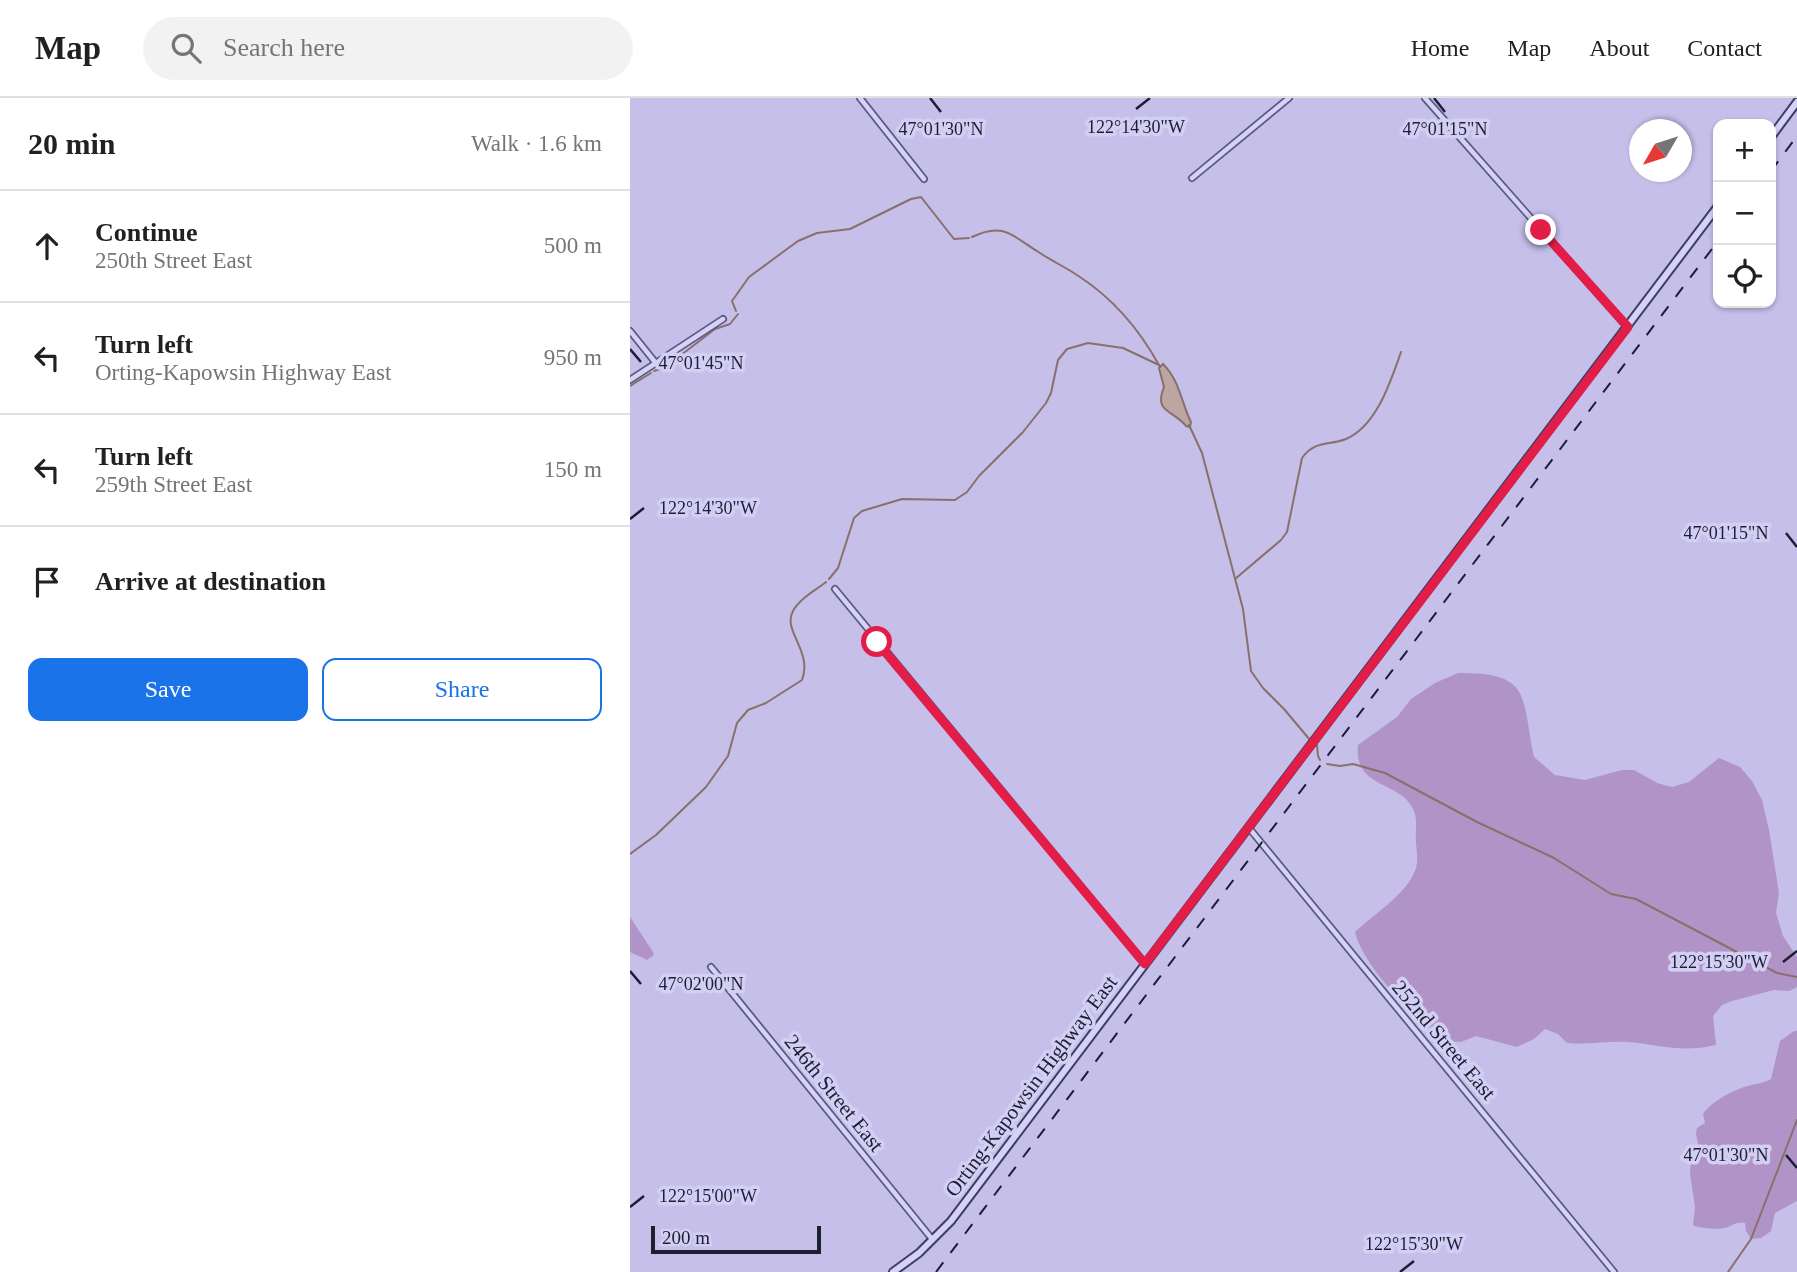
<!DOCTYPE html>
<html lang="en">
<head>
<meta charset="utf-8">
<style>
  :root { --surface:#fff; --page:#f2f2f2; --text:#202124; --muted:#757577; --line:#e0e0e0; --accent:#1a73e8 }
  body { margin:0; font-family:"Times New Roman",serif; background:var(--page); color:var(--text) }
  .controls { position:absolute; right:21px; top:21px; display:grid; overflow:hidden; border-radius:14px; box-shadow:0 2px 5px #0004 }
  .controls button { width:63px; height:63px; display:grid; place-items:center; padding:0; border:0; border-bottom:2px solid var(--line); background:var(--surface); color:var(--text); font:35px sans-serif }
  .compass { position:absolute; left:999px; top:21px; width:63px; height:63px; border-radius:50%; background:var(--surface); box-shadow:0 2px 5px #0004; rotate:231deg }
  .scale { position:absolute; left:21px; bottom:18px; width:170px; box-sizing:border-box; padding-left:7px; border:4px solid #1c1e32; border-top:0; font-size:19px; line-height:24px; white-space:nowrap; color:#1c1e32; -webkit-text-stroke:5px #d3cef3; paint-order:stroke }
  .stop { position:absolute; width:21px; height:21px; margin:-16px; border:5px solid #e11d48; border-radius:50%; background:#fff }
  .stop.end { background:#e11d48; border-color:#fff; box-shadow:0 2px 7px #0008 }
  .list { margin:0; padding:0; list-style:none }
  h2 { display:flex; justify-content:space-between; align-items:center; height:91px; margin:0; padding:0 28px; font-size:30px }
  h2 small { font-size:23px; font-weight:400; color:var(--muted) }
  .list li { display:grid; grid-template-columns:46px 1fr auto; gap:21px; align-items:center; box-sizing:border-box; height:112px; padding:0 28px; border-top:2px solid var(--line) }
  .list b { display:block; font-size:26px; white-space:nowrap }
  .list p { margin:0; font-size:23px; white-space:nowrap; color:var(--muted) }
  .list em { font-size:23px; font-style:normal; color:var(--muted) }
  .actions { display:flex; gap:14px; padding:21px 28px }
  .actions a { flex:1; padding:16px 0; border:2px solid var(--accent); border-radius:14px; text-align:center; font-size:24px; color:var(--accent) }
  .actions .main { background:var(--accent); color:#fff }
  .icon { flex:none; width:38px; height:38px; fill:none; stroke:currentColor; stroke-width:2; stroke-linecap:round; stroke-linejoin:round }
  .map { position:relative; flex:none; width:1167px; height:1174px; overflow:hidden }
  header { display:flex; align-items:center; gap:42px; box-sizing:border-box; height:98px; padding:0 35px; background:var(--surface); border-bottom:2px solid var(--line) }
  header strong { font-size:33px }
  nav { display:flex; gap:38px; margin-inline-start:auto; font-size:24px }
  .search { width:490px; height:63px; background:var(--page); display:flex; align-items:center; gap:18px; box-sizing:border-box; padding:0 24px; border-radius:38px; color:var(--muted); font-size:26px }
  main { display:flex }
  aside { flex:1; background:var(--surface) }
  .map>svg:first-child { display:block }
</style>
</head>
<body>
<header>
<strong>Map</strong>
<div class="search"><svg class="icon" aria-label="search" viewBox="0 0 24 24"><circle cx="10" cy="10" r="6"/><path d="M15 15l6 6"/></svg>Search here</div>
<nav><a>Home</a><a>Map</a><a>About</a><a>Contact</a></nav>
</header>
<main>
<aside>
<h2>20 min<small>Walk · 1.6 km</small></h2>
<ul class="list">
<li><svg class="icon" aria-label="ahead" viewBox="0 0 24 24"><path d="M12 20V5M6 11l6-6 6 6"/></svg><div><b>Continue</b><p>250th Street East</p></div><em>500 m</em></li>
<li><svg class="icon" aria-label="left" viewBox="0 0 24 24"><path d="M17 20v-9H6M10 6l-5 5 5 5"/></svg><div><b>Turn left</b><p>Orting-Kapowsin Highway East</p></div><em>950 m</em></li>
<li><svg class="icon" aria-label="left" viewBox="0 0 24 24"><path d="M17 20v-9H6M10 6l-5 5 5 5"/></svg><div><b>Turn left</b><p>259th Street East</p></div><em>150 m</em></li>
<li><svg class="icon" aria-label="arrive" viewBox="0 0 24 24"><path d="M6 21V4h12l-3 4 3 4H6"/></svg><div><b>Arrive at destination</b></div></li>
</ul>
<div class="actions"><a class="main">Save</a><a>Share</a></div>
</aside>
<div class="map">
<svg width="1167" height="1174" viewBox="0 0 1167 1174">
  <rect width="100%" height="100%" fill="#c5bfea"/>
  <g fill="#b094c7">
    <path d="M828,575c75,-1 63,24 76,84l21,18 30,5 37,-10h12l23,13 15,4 17,-5 30,-24 21,9 12,14 10,19 7,30 10,63 -3,20 7,23 14,21v30l-8,4 -15,-1 -42,11 -10,4 -9,11 3,29c-35,8 -55,0 -88,-3 -20,-1 -40,3 -61,1l-9,-9 -13,-5 -11,10 -17,8 -41,-11 -15,6 -15,-1 -14,-5c-23,-27 -69,-70 -77,-104 17,-16 48,-36 58,-57 6,-10 4,-21 3,-32 -1,-11 2,-22 -2,-32 -12,-31 -61,-21 -56,-66l39,-28 14,-18 24,-16z"/>
    <polygon points="0,819 23,854 24,857 17,862 0,854"/>
    <path d="M1164,933h3v170l-22,12 -4,18 -10,7 -10,1 -5,-8 -1,-8c-9,-2 -12,3 -21,5 -10,2 -20,0 -30,-2l-1,-1 2,-18 -5,-33 1,-15 7,-16 -2,-9 1,-6 8,-5 -2,-9c9,-13 30,-24 45,-28 9,-3 15,-2 23,-7l9,-38z"/>
  </g>
  <path fill="#bda5a2" stroke="#89706a" stroke-width="2" d="M533,266c17,17 18,38 28,58l-1,5 -4,-1c-12,-16 -33,-13 -22,-39l-5,-19z"/>
  <g fill="none" stroke-linecap="round" stroke-linejoin="round">
    <g stroke="#89706a" stroke-width="2">
      <path d="M342,139c33,-16 41,0 68,16 12,8 25,14 37,22 36,23 63,55 83,92"/>
      <polyline points="106,213 102,203 119,179 168,143 187,135 220,131 281,101 291,99 324,141 339,140"/>
      <polyline points="38,267 85,231 100,226 108,216"/>
      <polyline points="24,273 35,269"/>
      <polyline points="0,288 21,275"/>
      <polyline points="559,327 572,355 613,511 621,573 633,590 654,611 680,642"/>
      <polyline points="199,481 208,470 224,420 232,413 272,401 325,402 337,394 349,378 393,334 416,305 421,295 428,262 437,251 458,245 493,250 529,267"/>
      <path d="M605,481l46,-39 6,-8 15,-74c13,-18 26,-12 44,-19 31,-13 45,-59 55,-87"/>
      <polyline points="687,647 688,658 690,662"/>
      <polyline points="697,666 710,668 723,666 755,675 847,724 924,760 981,796 1006,801 1147,875 1167,879"/>
      <path d="M0,756l26,-19 50,-48 22,-31 9,-33 11,-13 18,-7 36,-23c11,-29 -20,-49 -9,-69 6,-12 23,-21 33,-29"/>
      <polyline points="1098,1174 1121,1141 1167,1022"/>
    </g>
    <g stroke="#585a82" stroke-width="8">
      <g id="minor">
        <polyline points="230,0 294,81"/>
        <polyline points="795,0 997,229"/>
        <polyline points="562,80 659,0"/>
        <polyline points="0,233 25,264"/>
        <polyline points="0,282 93,221"/>
        <polyline points="205,491 515,866"/>
        <polyline points="619,730 984,1174"/>
        <polyline points="81,869 302,1141"/>
      </g>
    </g>
    <g stroke="#3c3e63" stroke-width="10">
      <g id="secondary">
        <polyline points="1141,39 1167,4"/>
        <polyline points="263,1174 289,1155 321,1123 1088,108"/>
      </g>
    </g>
    <use href="#minor" stroke="#d6d1f6" stroke-width="4.5"/>
    <use href="#secondary" stroke="#d6d1f6" stroke-width="6"/>
    <g stroke="#1c1e32" stroke-width="2" stroke-dasharray="12 12" stroke-linecap="butt">
      <polyline points="1141,73 1167,38"/>
      <polyline points="306,1174 1088,143"/>
    </g>
  </g>
  <g fill="none" stroke-linecap="round" stroke-linejoin="round">
    <polyline stroke="#e11d48" stroke-width="9" points="247,544 515,866 998,229 911,132"/>
  </g>
  <path fill="none" stroke="#1c1e32" stroke-width="2.5" d="M300,0l11,14M804,0l11,14M506,11l14,-11M0,251l11,13M0,421l14,-11M1156,435l11,14M1153,864l14,-11M0,873l11,13M1156,1057l11,13M0,1109l14,-11M770,1174l14,-11"/>
  <g text-anchor="middle" stroke-width="7" stroke-linejoin="round" paint-order="stroke">
    <g font-size="21" fill="#1c1e32" stroke="#d3cef3">
      <text transform="translate(814 942) rotate(50)" y="7">252nd Street East</text>
      <text transform="translate(401 988) rotate(-53)" y="7">Orting-Kapowsin Highway East</text>
      <text transform="translate(204 995) rotate(51)" y="7">246th Street East</text>
    </g>
  </g>
  <g font-size="18" text-anchor="middle" fill="#1c1e32" stroke="#d3cef3" stroke-width="7" stroke-linejoin="round" paint-order="stroke">
    <text x="506" y="35">122°14'30"W</text>
    <text x="815" y="37">47°01'15"N</text>
    <text x="311" y="37">47°01'30"N</text>
    <text x="71" y="271">47°01'45"N</text>
    <text x="78" y="416">122°14'30"W</text>
    <text x="1096" y="441">47°01'15"N</text>
    <text x="1089" y="870">122°15'30"W</text>
    <text x="71" y="892">47°02'00"N</text>
    <text x="1096" y="1063">47°01'30"N</text>
    <text x="78" y="1104">122°15'00"W</text>
    <text x="784" y="1152">122°15'30"W</text>
  </g>
</svg>
<div class="controls">
<button>+</button>
<button>−</button>
<button><svg class="icon" aria-label="locate" viewBox="0 0 24 24"><circle cx="12" cy="12" r="6"/><path d="M12 2v4M12 18v4M2 12h4M18 12h4"/></svg></button>
</div>
<svg class="compass" viewBox="-18 -18 36 36"><path d="M0-13l5 13h-10z" fill="#e53935"/><path d="M0 13l5-13h-10z" fill="#757577"/></svg>
<div class="scale">200 m</div>
<div class="stop" style="left:247px;top:544px"></div>
<div class="stop end" style="left:911px;top:132px"></div>
</div>
</main>
</body>
</html>
